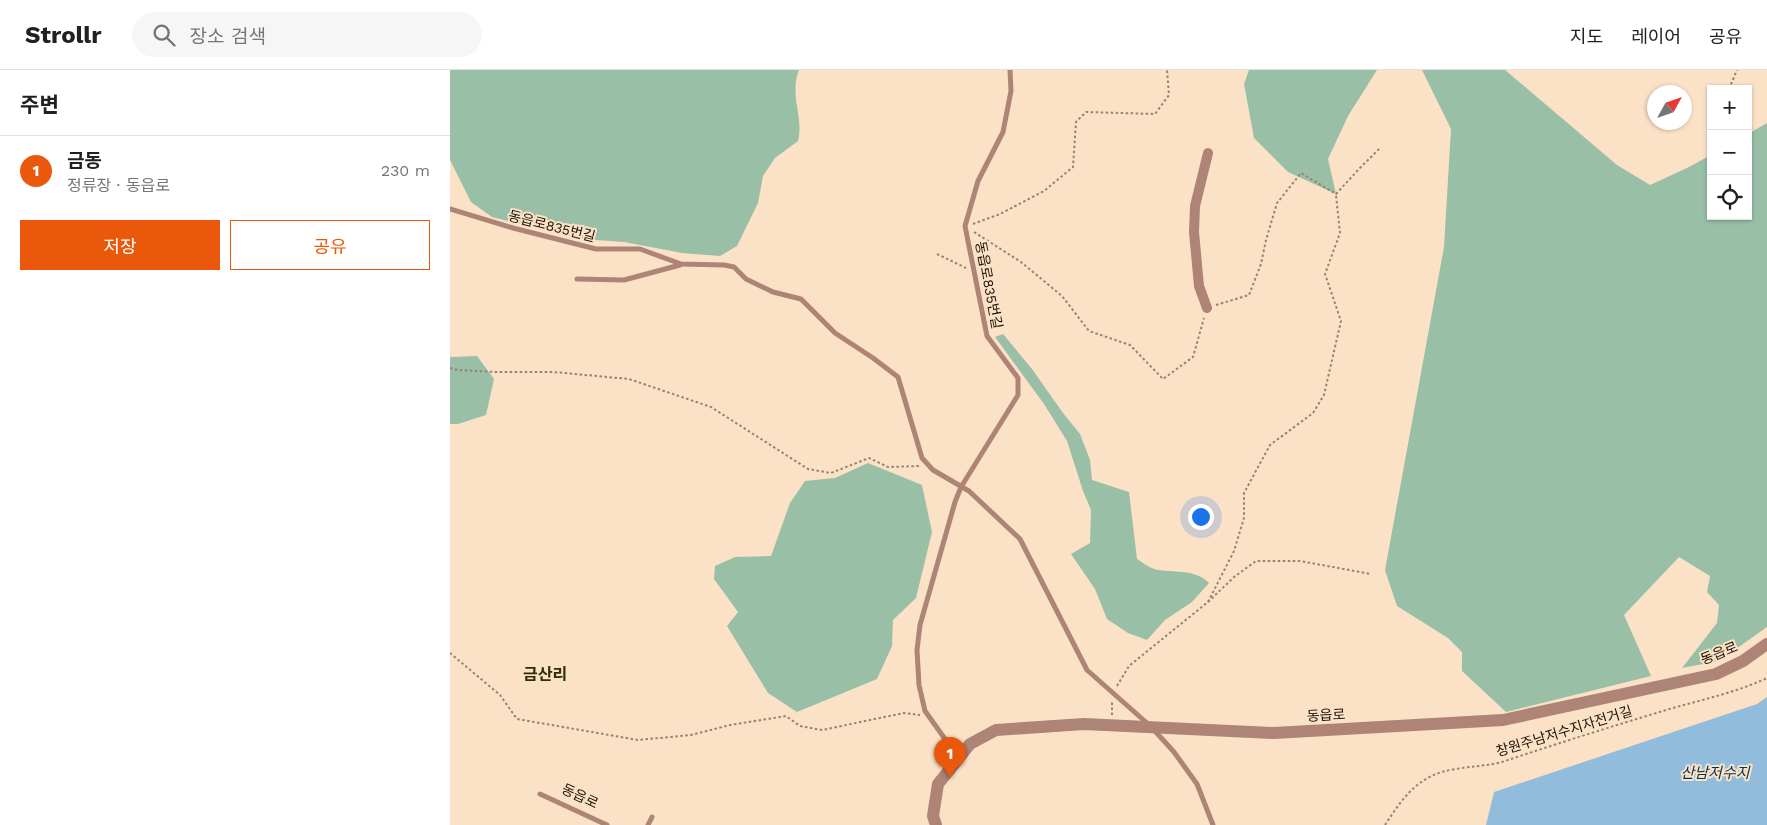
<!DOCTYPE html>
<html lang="ko">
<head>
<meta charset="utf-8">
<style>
  :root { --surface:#fff; --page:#f6f6f6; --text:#202124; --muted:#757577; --line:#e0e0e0; --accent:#ea580c }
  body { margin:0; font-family:"Work Sans","Noto Sans KR",sans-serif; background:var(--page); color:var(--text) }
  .controls { position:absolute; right:15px; top:15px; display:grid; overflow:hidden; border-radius:0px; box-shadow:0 1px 4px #0004 }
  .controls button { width:45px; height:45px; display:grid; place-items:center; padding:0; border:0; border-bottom:1px solid var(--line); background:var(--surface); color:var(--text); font:25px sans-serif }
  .compass { position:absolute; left:1197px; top:15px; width:45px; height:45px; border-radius:50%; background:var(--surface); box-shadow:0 1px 4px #0004; rotate:50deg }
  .you { position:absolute; left:750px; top:446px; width:18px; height:18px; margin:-12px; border:4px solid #fff; border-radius:50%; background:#1a73e8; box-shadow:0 0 0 8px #1a73e833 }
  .badge { display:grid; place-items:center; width:32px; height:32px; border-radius:50%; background:var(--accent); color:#fff; font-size:16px; font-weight:700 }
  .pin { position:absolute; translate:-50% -41px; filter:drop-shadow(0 1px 2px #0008) }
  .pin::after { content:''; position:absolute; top:26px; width:18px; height:15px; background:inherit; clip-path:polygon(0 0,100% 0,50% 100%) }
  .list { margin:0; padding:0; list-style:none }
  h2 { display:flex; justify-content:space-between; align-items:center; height:65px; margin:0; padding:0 20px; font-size:21px }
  h2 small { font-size:16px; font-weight:400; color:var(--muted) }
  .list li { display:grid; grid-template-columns:32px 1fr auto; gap:15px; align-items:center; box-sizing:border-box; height:70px; padding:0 20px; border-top:1px solid var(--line) }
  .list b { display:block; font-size:19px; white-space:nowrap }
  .list p { margin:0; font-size:16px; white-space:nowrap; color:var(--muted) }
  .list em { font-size:16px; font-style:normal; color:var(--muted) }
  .actions { display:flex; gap:10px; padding:15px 20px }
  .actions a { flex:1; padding:11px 0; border:1px solid var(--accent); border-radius:0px; text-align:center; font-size:18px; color:var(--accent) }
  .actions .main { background:var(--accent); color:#fff }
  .icon { flex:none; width:28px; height:28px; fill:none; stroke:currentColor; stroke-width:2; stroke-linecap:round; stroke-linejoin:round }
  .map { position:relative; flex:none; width:1317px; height:755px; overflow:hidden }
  header { display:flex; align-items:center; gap:30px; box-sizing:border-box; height:70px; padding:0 25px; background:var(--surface); border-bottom:1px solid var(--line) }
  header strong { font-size:24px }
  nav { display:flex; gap:28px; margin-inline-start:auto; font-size:18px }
  .search { width:350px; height:45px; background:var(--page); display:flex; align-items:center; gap:12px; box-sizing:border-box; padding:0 18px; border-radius:28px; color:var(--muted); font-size:19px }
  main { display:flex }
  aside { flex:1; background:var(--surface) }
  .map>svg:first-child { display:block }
</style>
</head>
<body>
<header>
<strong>Strollr</strong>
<div class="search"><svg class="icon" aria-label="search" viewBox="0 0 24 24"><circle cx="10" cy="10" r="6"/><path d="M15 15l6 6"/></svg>장소 검색</div>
<nav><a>지도</a><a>레이어</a><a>공유</a></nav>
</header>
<main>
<aside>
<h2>주변<small></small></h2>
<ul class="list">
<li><span class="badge">1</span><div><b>금동</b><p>정류장 · 동읍로</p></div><em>230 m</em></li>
</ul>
<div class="actions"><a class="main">저장</a><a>공유</a></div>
</aside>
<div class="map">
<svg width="1317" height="755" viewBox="0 0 1317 755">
  <rect width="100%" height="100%" fill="#fbe2c7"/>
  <g fill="#99bfa7">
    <path d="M0,0h349c-10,25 5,48 -1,71l-23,17 -12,18 -5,27 -21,43 -17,10 -38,-3 -58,-11 -42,-3 -90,-22 -21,-15 -21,-42z"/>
    <polygon points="799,0 927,0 898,46 878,89 886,124 838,102 804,68 794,14"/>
    <polygon points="972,0 1055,0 1167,95 1200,115 1237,98 1261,85 1261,146 1298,146 1298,64 1317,53 1317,557 1269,591 1232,598 1267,553 1269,535 1257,522 1260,506 1229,487 1174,545 1201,606 1056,642 1012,601 1012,582 998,568 947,536 935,500 994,177 1001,59"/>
    <path d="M553,264l29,35 31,44 17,21 10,26 2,20 37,12 8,67c6,4 14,10 22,11 18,3 36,-1 50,13l-17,19 -27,18 -18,20 -19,-7 -21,-14 -12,-30 -24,-35 19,-11 1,-33 -8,-19 -16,-50 -23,-37 -49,-67z"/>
    <polygon points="27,286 44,309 36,345 8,354 0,354 0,287"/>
    <polygon points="418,393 472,415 482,462 466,528 443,550 442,576 427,609 347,642 318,623 277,556 288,542 264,509 265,496 285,487 321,486 340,433 355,411 385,408"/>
  </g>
  <polygon fill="#92bcdb" points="1317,627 1317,755 1036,755 1044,722 1307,634"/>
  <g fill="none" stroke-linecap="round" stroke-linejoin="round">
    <g stroke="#948370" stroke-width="2" stroke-dasharray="2.5 2.5" stroke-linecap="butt">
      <polyline points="1279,19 1287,0"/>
      <polyline points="523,154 550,144 594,121 623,97 626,52 636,42 705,44 719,25 717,0"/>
      <polyline points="524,162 571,192 612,226 639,261 680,275 713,309 743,287 754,248"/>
      <polyline points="487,184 516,198"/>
      <polyline points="766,235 799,225 811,194 816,170 827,133 851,103 886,124 909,99 930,78"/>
      <polyline points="0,298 8,300 46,302 103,302 179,309 261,337 358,399 381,403 419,388 438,397 469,396"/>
      <polyline points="758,532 784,481 794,448 794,423 820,375 863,343 874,325 891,251 875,204 890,163 886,125"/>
      <polyline points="0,583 50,625 67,649 188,670 241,665 280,655 336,646 350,656 372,660 454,643 470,645"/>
      <polyline points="667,616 679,596 758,532 784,507 806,491 850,491 921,504"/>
      <polyline points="662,645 662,632"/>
      <path d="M935,755c19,-29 34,-51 71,-56 16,-3 31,-3 46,-7 57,-19 114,-37 171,-54 32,-9 64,-16 94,-30"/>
    </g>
    <g stroke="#ae8476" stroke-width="5">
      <polyline points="0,139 63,158 146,179 190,179 231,194 274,195 284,197 296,209 323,222 351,229 385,263 423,288 448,307 472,388 483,400 519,421 570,469 637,600 698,654"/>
      <polyline points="127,209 174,210 230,195"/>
      <polyline points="704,660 724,682 747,714 763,755"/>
      <polyline points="508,687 475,641 469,615 467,580 470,555 505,432 511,417 568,325 568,308 537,266 515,156 528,111 553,62 561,21 560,0"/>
      <polyline points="90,724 157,755"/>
      <polyline points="198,755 202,747"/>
    </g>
    <polyline stroke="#ae8476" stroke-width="10" points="757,238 749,216 744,162 745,136 758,83"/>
    <polyline stroke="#ae8476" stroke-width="12" points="486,755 483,746 488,714 520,674 546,660 634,654 824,663 1053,650 1266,604 1293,591 1317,574"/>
  </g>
  <g text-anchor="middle" stroke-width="4" stroke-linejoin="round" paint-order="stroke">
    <g font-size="14" fill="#1c130a" stroke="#fbe2c7">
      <text transform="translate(102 156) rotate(14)" y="5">동읍로835번길</text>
      <text transform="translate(539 215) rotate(79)" y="5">동읍로835번길</text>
      <text transform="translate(1269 583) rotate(-22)" y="5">동읍로</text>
      <text transform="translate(876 645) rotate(-3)" y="5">동읍로</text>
      <text transform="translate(1114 661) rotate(-17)" y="5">창원주남저수지자전거길</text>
      <text transform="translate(130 726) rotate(25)" y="5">동읍로</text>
    </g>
    <g font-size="15" font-style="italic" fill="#003554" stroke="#fbe2c7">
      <text x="1265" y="708">산남저수지</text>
    </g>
    <g font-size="16" font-weight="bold" fill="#2e2d03" stroke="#fbe2c7">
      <text x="95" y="610">금산리</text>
    </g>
  </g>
</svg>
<div class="controls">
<button>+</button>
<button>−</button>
<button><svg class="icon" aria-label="locate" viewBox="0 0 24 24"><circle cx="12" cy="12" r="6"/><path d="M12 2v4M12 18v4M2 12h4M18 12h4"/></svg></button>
</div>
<svg class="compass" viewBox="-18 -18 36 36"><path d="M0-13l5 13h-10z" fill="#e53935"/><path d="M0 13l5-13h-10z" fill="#757577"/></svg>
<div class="you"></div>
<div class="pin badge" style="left:500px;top:708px">1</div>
</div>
</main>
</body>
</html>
